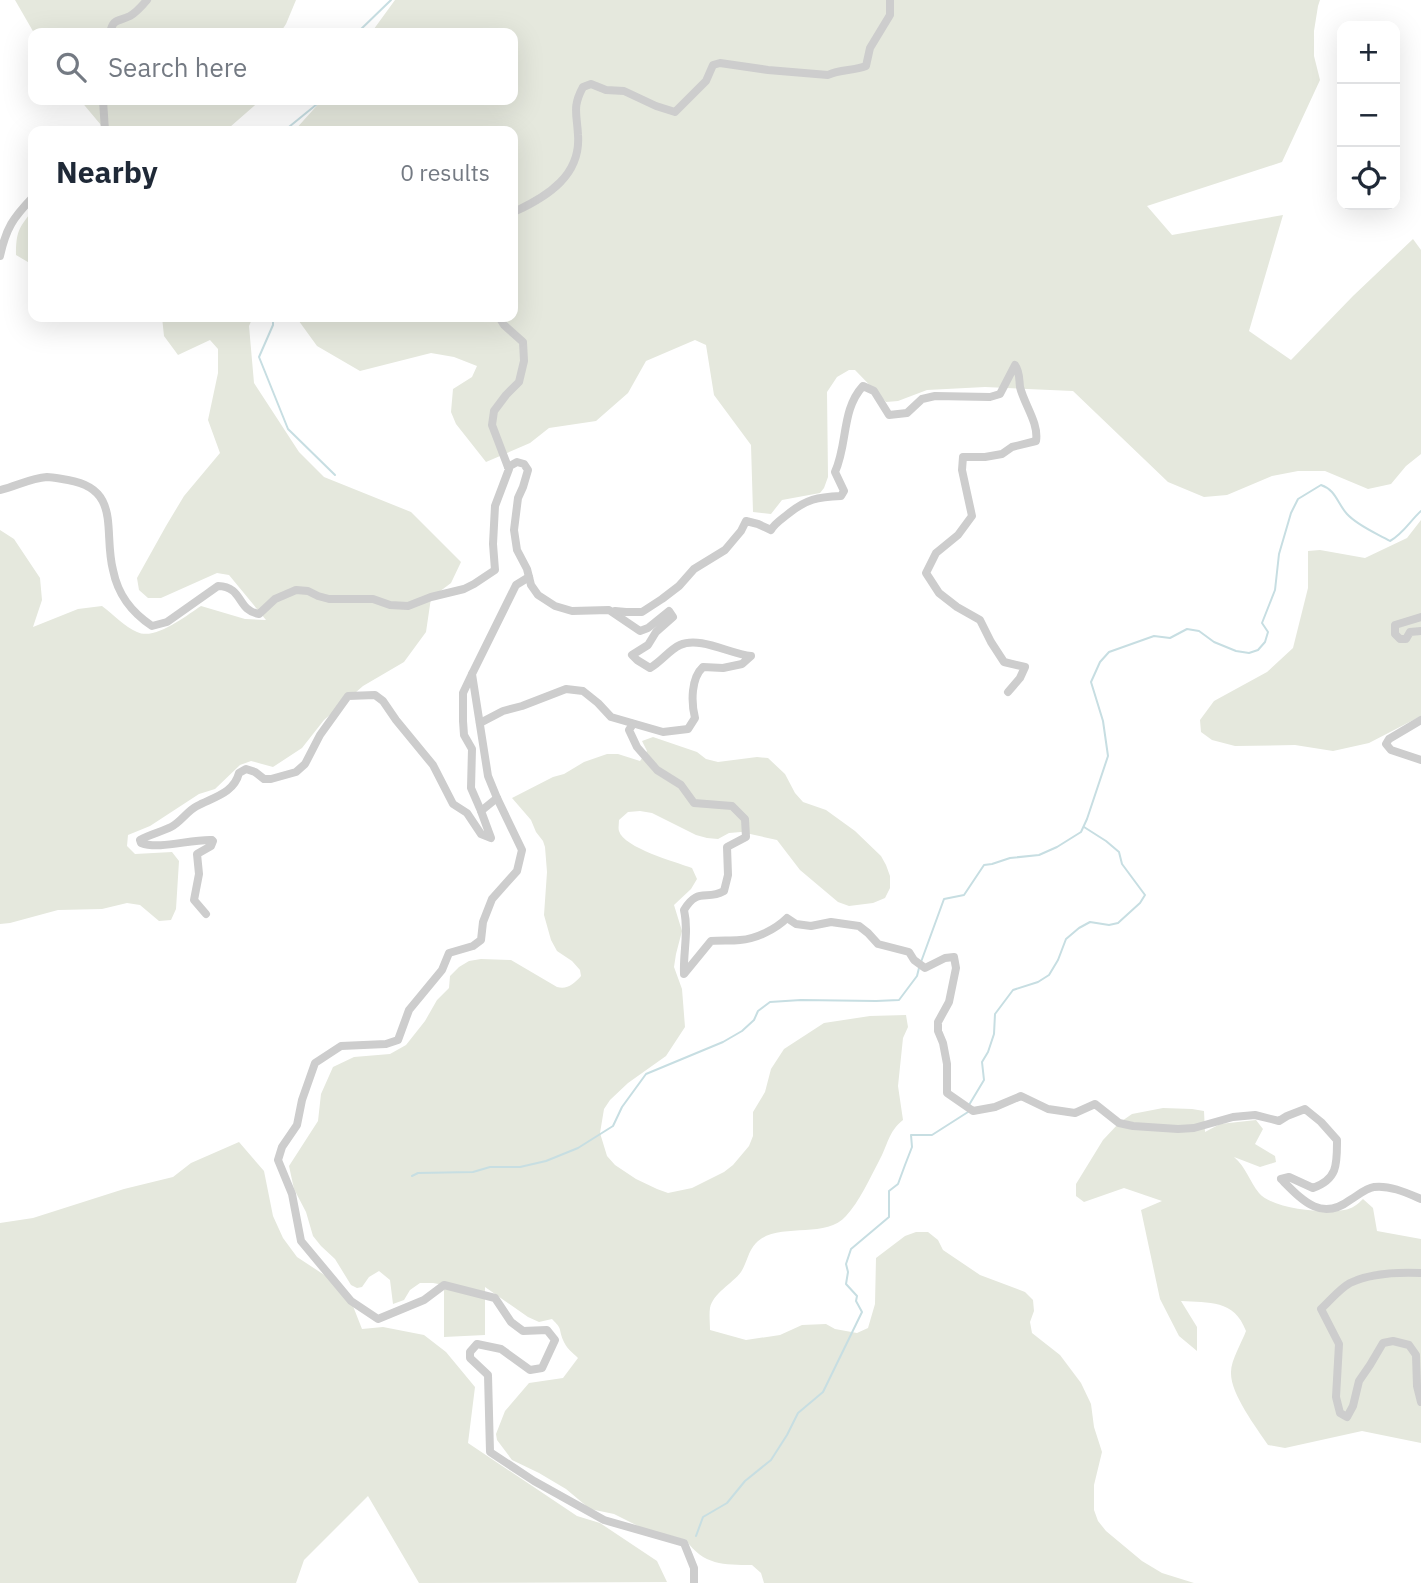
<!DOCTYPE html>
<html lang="en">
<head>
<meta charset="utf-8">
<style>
  :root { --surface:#fff; --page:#f2f2f3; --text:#1f2937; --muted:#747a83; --line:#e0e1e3 }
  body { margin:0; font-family:"IBM Plex Sans",sans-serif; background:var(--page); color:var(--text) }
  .controls { position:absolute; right:21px; top:21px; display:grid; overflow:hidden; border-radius:14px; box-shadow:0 7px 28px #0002 }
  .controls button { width:63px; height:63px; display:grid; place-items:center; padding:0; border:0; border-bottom:2px solid var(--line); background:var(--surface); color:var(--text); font:35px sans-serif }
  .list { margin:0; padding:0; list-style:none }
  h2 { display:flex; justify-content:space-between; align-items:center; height:91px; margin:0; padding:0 28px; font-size:30px }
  h2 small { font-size:23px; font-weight:400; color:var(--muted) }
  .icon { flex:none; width:38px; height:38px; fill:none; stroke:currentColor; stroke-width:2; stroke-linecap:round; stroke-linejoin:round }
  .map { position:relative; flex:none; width:1421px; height:1583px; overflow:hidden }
  .search { position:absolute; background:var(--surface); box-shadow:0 7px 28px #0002; left:28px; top:28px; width:490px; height:77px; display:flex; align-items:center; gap:18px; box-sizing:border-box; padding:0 24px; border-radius:14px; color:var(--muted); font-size:26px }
  .panel { position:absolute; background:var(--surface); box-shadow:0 7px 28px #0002; left:28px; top:126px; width:490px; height:196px; border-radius:14px }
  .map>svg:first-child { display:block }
</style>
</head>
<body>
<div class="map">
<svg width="1421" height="1583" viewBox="0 0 1421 1583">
  <rect width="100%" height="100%" fill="#fff"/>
  <g fill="#e5e8dd">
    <polygon points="15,0 296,0 286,24 280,33 34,33"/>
    <polygon points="395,0 1320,0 1318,6 1314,31 1314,56 1320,80 1282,162 1147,206 1172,235 1283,215 1249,331 1291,360 1353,296 1413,239 1421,250 1421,454 1406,466 1391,484 1368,489 1325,471 1298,471 1272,476 1227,495 1204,497 1168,482 1073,391 985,387 927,390 898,401 886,402 855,370 849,370 837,377 827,392 828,477 824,488 820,493 782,500 771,514 753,512 751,445 714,395 706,345 695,340 646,361 628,393 596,421 549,428 530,443 486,462 456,424 451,412 453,389 472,377 477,366 454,357 431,353 360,371 317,346 296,317 513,317 513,131 294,131 322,100 513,100 513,33 371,33"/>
    <polygon points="80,100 261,100 230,127 229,131 106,131"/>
    <path d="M33,210v55l-17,-10c0,-24 3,-27 17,-45z"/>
    <path d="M162,317h91l-4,9 5,57 45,69 25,25 87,35 50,50 -10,21 -20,15 -5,34 -22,30 -41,24 -39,34 -22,28 -29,19 -22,-6 -11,4 -25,24 -16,5 -49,32 -22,9 -1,11 8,8 37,-2 7,9 -3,48 -5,11 -12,1 -19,-16 -13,-2 -25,6 -44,1 -48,13 -10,1v-394l14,9 26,39 2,22 -9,27 45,-18 24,-3c11,8 23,21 35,26 18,9 50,-17 64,-26l44,13 21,1 -37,-45 -12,-2 -56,25h-13l-9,-8 -2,-12 29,-52 18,-30 36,-43 -12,-33 10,-47v-24l-8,-9 -32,15 -14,-19z"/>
    <polygon points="1421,520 1421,716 1369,743 1333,751 1295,745 1235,746 1212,740 1201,732 1200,720 1214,701 1267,672 1293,648 1308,588 1308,551 1320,550 1365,558 1407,538"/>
    <path d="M653,737l44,15 9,7 12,3 39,-5 11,1 17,16 10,19 8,9 23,8 29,21 26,25 5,9 4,11v12l-5,10 -12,5 -24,3 -11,-4 -38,-32 -23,-30 -36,-8 -12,1 -11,6 -11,-1 -11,-3 -44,-22 -12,-2 -12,1 -9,8c0,4 -1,8 0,11 5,17 57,31 73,37l5,11 -6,10 -17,16 8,26 -6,23 -2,13 8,22 3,38 -19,29 -38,27 -18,17 -6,9 -4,24 7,23 8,9 21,14 21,10 11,4 24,-5 32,-16 9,-7 16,-19 4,-10v-24l12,-20 6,-23 13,-20 40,-26 46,-7 36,-1 2,12 -5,11 -5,48 5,34c-15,12 -15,25 -24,41 -9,17 -20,41 -33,55 -21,24 -69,5 -90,27 -8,8 -9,20 -15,29 -9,12 -28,21 -31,36 -1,7 0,15 0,22l36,10 34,-5 22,-10 24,-1 9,5 22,4 11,-5 7,-24 1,-46 29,-22 11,-4h12l10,8 5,10 37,25 45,17 8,8 1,11 -4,11 2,11 28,22 21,28 10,21 3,23 8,25 -8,33v25l4,11 8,10 36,30 20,12 32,10h-430l-3,-10 -9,-8c-28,0 -49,0 -66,-25l-44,-12 -28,-14 -24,-5 -24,-20 -27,-16 -27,-13 -15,-20 -1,-6 9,-23 24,-28 34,-5 15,-20c-5,-5 -12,-10 -15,-18 -5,-13 0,-10 -11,-21l-13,3 -11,-5 -43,-30v48l-41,2v-52l-11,-2h-13l-10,7 -6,10 -11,4 -3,-24 -11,-9 -10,6 -7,10 -5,1 -6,-3 -16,-26 -14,-13 -8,-10 -7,-24 -12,-23 -5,-23 29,-45 3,-27 12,-27 21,-10 36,-3 16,-9 19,-24 12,-21 12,-12 1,-12 9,-9 10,-6 12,-2 30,1 46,27c10,3 17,-3 24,-11l-1,-6 -8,-9 -15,-10 -6,-11 -7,-25 3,-43 -2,-25 -2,-6 -7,-9 -5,-12 -19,-22 41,-21 11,-3 20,-12 23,-8h11l22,7 7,-10 -5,-10z"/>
    <path d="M1163,1108l29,1 12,2 1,21 15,-8 36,-4 7,9 -8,15 20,12 1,6 -16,5 -26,-10c12,10 16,25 25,36 13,16 66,21 85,17 8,-1 14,-6 19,-11l10,9 4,23 44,8v204l-59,-12 -77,17 -17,-3c-12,-18 -38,-52 -37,-73 0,-12 11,-30 15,-41 -12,-32 -37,-28 -65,-30l16,26v24l-18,-15 -19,-37 -19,-89 21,-9 -38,-13 -40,14 -8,-6v-12l27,-44 16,-17 13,-9z"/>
    <polygon points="239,1142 264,1171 273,1216 283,1238 297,1257 335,1282 351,1301 362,1329 383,1327 424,1335 446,1352 475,1387 468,1443 577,1516 600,1523 657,1561 667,1582 419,1583 368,1496 304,1560 296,1583 0,1583 0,1223 33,1218 124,1189 173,1177 191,1163"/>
  </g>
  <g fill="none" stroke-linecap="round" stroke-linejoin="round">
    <g stroke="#c7dee2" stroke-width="2">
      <polyline points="357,33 391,0"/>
      <polyline points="284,131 322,100"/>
      <polyline points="273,317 273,325 259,357 288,429 335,475"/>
      <path d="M921,962l23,-63 20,-4 20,-30 8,-1 18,-6 29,-3 18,-8 24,-15 6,-13 21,-63 -5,-35 -12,-39 9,-20 9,-10 45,-16 16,2 17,-9 12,2 15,11 22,9 13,2 9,-3 7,-8 3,-10 -6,-9 13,-33 4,-36 12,-41 7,-14 23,-14c15,5 16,18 26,29 11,12 29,19 43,27 13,-7 20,-20 31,-30"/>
      <polyline points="969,1105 984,1080 982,1062 988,1052 994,1034 995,1014 1013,990 1038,982 1049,975 1058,960 1066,939 1079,928 1090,922 1109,925 1118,923 1140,903 1145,895 1122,864 1119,852 1106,841 1084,827"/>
      <polyline points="412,1176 418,1173 473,1172 490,1167 520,1167 546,1161 578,1148 613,1126 622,1107 646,1074 723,1042 742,1031 754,1020 758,1011 770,1002 801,1000 876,1001 899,1000 917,976 919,968"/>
      <polyline points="696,1536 703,1517 727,1503 745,1481 771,1460 787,1435 798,1413 823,1392 862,1312 856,1301 857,1296 846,1284 848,1272 846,1264 851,1249 889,1217 889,1191 898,1184 905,1165 912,1147 911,1135 932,1135 968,1112 968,1110"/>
    </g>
    <g stroke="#cdcdcd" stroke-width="8">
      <path d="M110,33c3,-15 8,-11 20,-17 7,-4 12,-10 17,-16"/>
      <polyline points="103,100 105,131"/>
      <path d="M513,211h3c32,-15 65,-36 62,-76 -1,-21 -6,-28 5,-48l8,-3 15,6 18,1 32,15 19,6 31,-31 7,-16 7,-2 48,7 60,5c12,-6 25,-4 38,-9l4,-18 20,-33v-15"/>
      <path d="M0,256c6,-28 13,-38 33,-59"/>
      <polyline points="499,317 504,325 523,342 524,361 519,382 506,395 494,411 492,425 508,467"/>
      <path d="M0,490c15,-3 30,-12 47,-13 6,0 14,2 21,3 54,9 35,52 45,90 5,25 18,42 39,56l15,-4 51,-36c26,1 18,24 41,28l16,-15 21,-9 12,1 10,5 11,3h44l17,6 18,1 23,-9 33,-8 10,-5 21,-14 -2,-26 2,-38 14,-37 -1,-2 9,-5 7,2 4,6 -5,17 -5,11 -4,32 3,20 10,19 4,16 7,10 17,11 17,5 37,-1 31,21 8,-3 21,-17 4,6 -17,15 -8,13 -16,10 5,5 13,8c12,-7 19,-18 30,-23 20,-9 50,9 71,11l-9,8 -19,4 -20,-1c-12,11 -12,35 -8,51l-7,11 -25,3 -52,-15 -13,-14 -15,-12 -17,-2 -44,17 -19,5 -23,12"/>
      <polyline points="529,577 516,585 472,674 488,776 497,798 522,850 517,871 492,899 483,922 481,940 473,946 449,953 442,970 409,1010 398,1040 386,1044 341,1046 315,1063 302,1100 297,1125 282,1147 278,1160 292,1194 301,1241 351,1301 378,1319 424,1300 444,1285 495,1298 511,1322 523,1331 547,1330 555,1340 542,1368 530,1370 501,1349 477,1344 470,1352 470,1358 488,1375 490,1452 534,1481 604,1520 684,1543 694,1568 694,1583"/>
      <path d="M615,611l11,1h16l20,-13 17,-13 15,-17 31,-19 16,-19 5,-10 12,3 13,6c4,-7 11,-11 17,-16 18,-15 30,-17 53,-18l3,-5 -9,-19c13,-28 6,-62 28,-86l11,5 15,24 18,-2 15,-14 13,-3 55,1 10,-3 15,-29c5,7 4,14 5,22 4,17 19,36 16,54l-24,6 -10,7 -17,3h-22l-1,13 10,46 -14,19 -22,18 -10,20 13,20 18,14 23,13 11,22 13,20 21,5 -5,11 -12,14"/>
      <polyline points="1421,617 1395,625 1395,634 1400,639 1406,639 1410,632 1421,631"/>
      <polyline points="472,674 463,693 463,721 464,735 472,749 471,788 481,811"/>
      <polyline points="1421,720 1389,739 1386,744 1391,750 1421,760"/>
      <path d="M633,724l-4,6 8,17 20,23 24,15 13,18 38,3 13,13 1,18 -19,10 1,28 -4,16c-18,10 -26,-4 -40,19 5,22 -1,42 0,64l27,-33c10,-1 19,0 29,-1 16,-1 36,-11 47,-22l9,6 15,2 20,-4 28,4 9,7 10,11 31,8 5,8 11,8 20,-10 9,-1 2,11 -7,34 -11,20v9l5,12 4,21v29l26,18 22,-4 26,-11 27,13 27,4 20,-9 24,19 14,3 45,3 16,-1 39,-11 22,-2 24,6 8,-5 18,-7 16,13 16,18c0,24 1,39 -24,48l-24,-11 -8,2c21,21 40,43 69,21 7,-4 16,-12 24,-13 16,-2 33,6 47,12"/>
      <path d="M206,914l-12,-14 5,-26 -2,-20 14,-8 2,-5 -1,-1c-22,-1 -52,10 -71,3l-1,-3c10,-6 21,-8 31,-13 10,-5 16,-16 26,-21 17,-9 37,-13 42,-33l7,-4 9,3 9,7h7l25,-7 9,-8 15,-29 28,-39 27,-1 8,6 13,19 37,45 20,39 14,9 14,21 10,4 -10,-27 16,-13"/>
      <path d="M1421,1273c-23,-1 -50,0 -71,10 -11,6 -20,18 -29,26l18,35 -3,53 4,16 7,4 6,-11 6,-25 11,-16 13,-22 10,-2 16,4 7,10 1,31 4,16"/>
    </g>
  </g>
</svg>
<div class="controls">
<button>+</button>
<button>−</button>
<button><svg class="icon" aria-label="locate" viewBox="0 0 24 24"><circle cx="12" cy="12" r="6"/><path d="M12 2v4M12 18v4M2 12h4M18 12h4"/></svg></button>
</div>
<div class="search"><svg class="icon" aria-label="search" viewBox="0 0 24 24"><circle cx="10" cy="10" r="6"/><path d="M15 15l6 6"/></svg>Search here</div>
<section class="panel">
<h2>Nearby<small>0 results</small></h2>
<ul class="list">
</ul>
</section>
</div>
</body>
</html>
